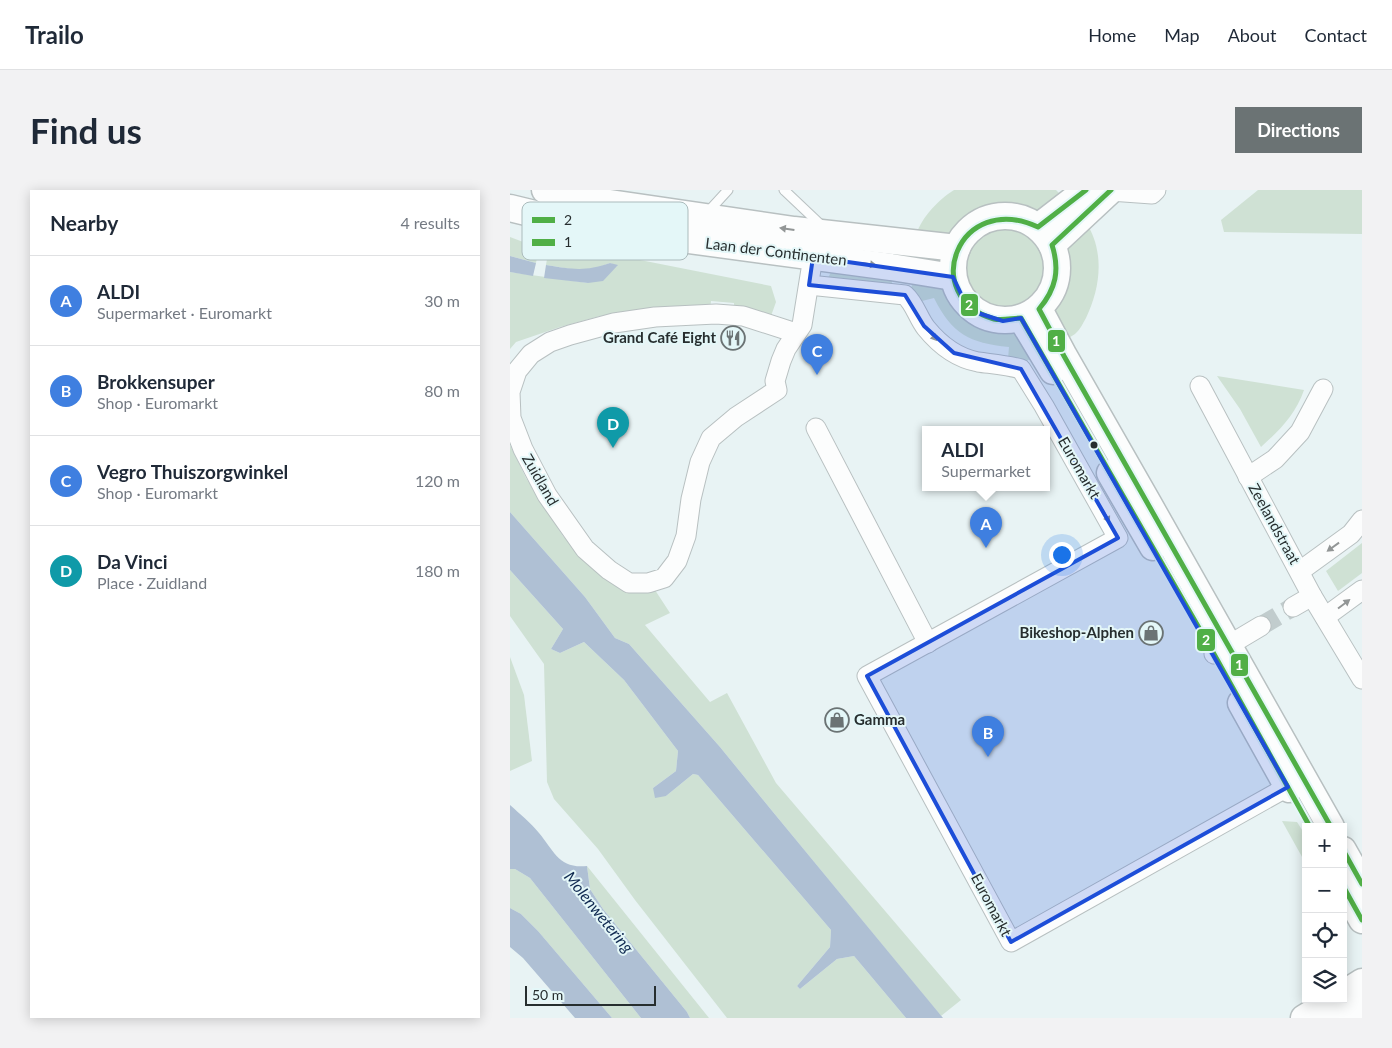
<!DOCTYPE html>
<html lang="en">
<head>
<meta charset="utf-8">
<style>
  :root { --surface:#fff; --page:#f2f2f3; --text:#1f2937; --muted:#747a83; --line:#e0e1e3; --accent:#6b7374 }
  body { margin:0; font-family:Lato,sans-serif; background:var(--page); color:var(--text) }
  .controls { position:absolute; right:15px; bottom:15px; display:grid; overflow:hidden; border-radius:0px; box-shadow:0 2px 12px #0003 }
  .controls button { width:45px; height:45px; display:grid; place-items:center; padding:0; border:0; border-bottom:1px solid var(--line); background:var(--surface); color:var(--text); font:25px sans-serif }
  .scale { position:absolute; left:15px; bottom:12px; width:131px; box-sizing:border-box; padding-left:5px; border:2px solid #272e2f; border-top:0; font-size:14px; line-height:18px; white-space:nowrap; color:#272e2f; -webkit-text-stroke:4px #e4f7f8; paint-order:stroke }
  .you { position:absolute; left:551px; top:364px; width:18px; height:18px; margin:-12px; border:4px solid #fff; border-radius:50%; background:#1a73e8; box-shadow:0 0 0 8px #1a73e833 }
  .badge { display:grid; place-items:center; width:32px; height:32px; border-radius:50%; background:var(--accent); color:#fff; font-size:16px; font-weight:700 }
  .pin { position:absolute; translate:-50% -41px; filter:drop-shadow(0 1px 2px #0008) }
  .pin::after { content:''; position:absolute; top:26px; width:18px; height:15px; background:inherit; clip-path:polygon(0 0,100% 0,50% 100%) }
  .popup { position:absolute; left:412px; top:236px; width:128px; height:65px; box-sizing:border-box; display:grid; place-content:center; border-radius:0px; background:var(--surface); filter:drop-shadow(0 1px 4px #0005); font-size:16px; white-space:nowrap; color:var(--muted) }
  .popup b { font-size:19px; color:var(--text) }
  .popup::after { content:''; position:absolute; left:50%; top:100%; margin-left:-10px; border:10px solid transparent; border-top-color:var(--surface) }
  .list { margin:0; padding:0; list-style:none }
  h2 { display:flex; justify-content:space-between; align-items:center; height:65px; margin:0; padding:0 20px; font-size:21px }
  h2 small { font-size:16px; font-weight:400; color:var(--muted) }
  .list li { display:grid; grid-template-columns:32px 1fr auto; gap:15px; align-items:center; box-sizing:border-box; height:90px; padding:0 20px; border-top:1px solid var(--line) }
  .list b { display:block; font-size:19px; white-space:nowrap }
  .list p { margin:0; font-size:16px; white-space:nowrap; color:var(--muted) }
  .list em { font-size:16px; font-style:normal; color:var(--muted) }
  .icon { flex:none; width:28px; height:28px; fill:none; stroke:currentColor; stroke-width:2; stroke-linecap:round; stroke-linejoin:round }
  .map { position:relative; flex:none; width:852px; height:828px; overflow:hidden; border-radius:0px }
  header { display:flex; align-items:center; gap:30px; box-sizing:border-box; height:70px; padding:0 25px; background:var(--surface); border-bottom:1px solid var(--line) }
  header strong { font-size:24px }
  nav { display:flex; gap:28px; margin-inline-start:auto; font-size:18px }
  .intro { display:flex; align-items:center; justify-content:space-between; box-sizing:border-box; height:120px; padding:0 30px }
  h1 { margin:0; font-size:35px }
  .button { padding:12px 22px; border-radius:0px; background:var(--accent); color:#fff; font-size:18px; font-weight:700 }
  main { display:flex; gap:30px; padding:0 30px }
  aside { flex:1; background:var(--surface); border-radius:0px; box-shadow:0 2px 12px #0003 }
  .map>svg:first-child { display:block }
</style>
</head>
<body>
<header>
<strong>Trailo</strong>
<nav><a>Home</a><a>Map</a><a>About</a><a>Contact</a></nav>
</header>
<div class="intro"><h1>Find us</h1><a class="button">Directions</a></div>
<main>
<aside>
<h2>Nearby<small>4 results</small></h2>
<ul class="list">
<li><span class="badge" style="background:#3f7fe0">A</span><div><b>ALDI</b><p>Supermarket · Euromarkt</p></div><em>30 m</em></li>
<li><span class="badge" style="background:#3f7fe0">B</span><div><b>Brokkensuper</b><p>Shop · Euromarkt</p></div><em>80 m</em></li>
<li><span class="badge" style="background:#3f7fe0">C</span><div><b>Vegro Thuiszorgwinkel</b><p>Shop · Euromarkt</p></div><em>120 m</em></li>
<li><span class="badge" style="background:#0f9aa8">D</span><div><b>Da Vinci</b><p>Place · Zuidland</p></div><em>180 m</em></li>
</ul>
</aside>
<div class="map">
<svg width="852" height="828" viewBox="0 0 852 828">
  <rect width="100%" height="100%" fill="#e8f3f4"/>
  <g fill="#cfe1d4">
    <path d="M444,0h102l10,10c-9,4 -21,12 -31,15 -7,1 -16,-4 -23,-4 -26,-4 -40,8 -58,24h-38c6,-18 22,-35 38,-45z"/>
    <polygon points="748,0 852,0 852,44 714,42 711,30"/>
    <path d="M575,31c20,29 16,66 1,97 -3,5 -6,12 -11,16 -4,3 -9,5 -14,8l-10,-30 2,-8 8,-15 3,-18 -1,-19z"/>
    <circle cx="495" cy="79" r="41"/>
    <polygon points="0,47 29,58 26,73 0,66"/>
    <polygon points="39,57 90,65 120,68 261,96 266,112 261,126 224,121 224,113 201,111 200,120 132,121 90,126 50,137 6,152 0,159 0,82 78,93 107,76 100,73 84,79 67,80 36,75"/>
    <polygon points="321,82 383,84 381,99 318,88"/>
    <path d="M403,90l33,8 8,13 11,12 20,12 28,6 24,24 -14,8 -15,-4 1,-12c-40,-4 -57,-13 -75,-49l-12,3 -11,-12z"/>
    <path d="M707,186l87,14c-8,24 -25,41 -43,57l-21,-38z"/>
    <polygon points="0,255 16,288 53,346 85,381 117,402 145,400 160,423 135,435 200,512 217,503 266,593 451,810 431,826 263,622 210,557 119,454 105,448 75,407 0,322"/>
    <polygon points="852,353 852,383 828,401 816,381"/>
    <polygon points="0,380 53,439 41,459 50,463 74,452 114,490 168,561 166,581 143,598 156,606 183,584 188,585 321,740 320,757 287,796 290,799 327,769 344,766 396,828 217,828 125,710 88,659 44,609 37,592 34,474 0,426"/>
    <polygon points="0,467 14,505 22,571 0,581"/>
    <polygon points="772,631 787,632 796,646 796,674"/>
    <polygon points="77,676 199,828 180,828 177,822 93,719 80,699"/>
    <polygon points="0,679 5,679 20,688 131,828 102,828 28,741 11,724 0,718"/>
  </g>
  <g fill="#afc0d4">
    <polygon points="0,66 26,73 23,86 0,82"/>
    <path d="M100,73l8,2 -15,16 -15,2 -44,-5 2,-13c26,4 38,7 64,-2z"/>
    <polygon points="0,322 75,407 105,448 119,454 210,557 263,622 433,828 396,828 344,766 327,769 290,799 287,796 320,757 321,740 188,585 183,584 156,606 145,608 143,598 166,581 168,561 114,490 74,452 50,463 41,459 53,439 0,380"/>
    <path d="M0,615c10,9 20,17 29,28 15,18 20,36 48,33l3,23 13,20 84,103 3,6h-49l-111,-140 -15,-9h-5z"/>
    <polygon points="0,718 11,724 28,741 102,828 65,828 13,768 0,757"/>
  </g>
  <g fill="none" stroke-linecap="round" stroke-linejoin="round">
    <polyline stroke="#c1cccd" stroke-width="19" stroke-dasharray="19 9" stroke-linecap="butt" points="751,436 783,417"/>
    <g stroke="#b8c0c1" stroke-width="11">
      <g id="lane">
        <polyline points="274,0 312,36"/>
        <polyline points="196,24 218,0"/>
      </g>
    </g>
    <g stroke="#b8c0c1" stroke-width="21">
      <g id="street">
        <polyline points="600,1 642,4 646,0"/>
        <path d="M299,95l96,10c10,9 13,23 21,33 13,16 31,30 52,34 14,2 28,3 43,7l23,37 74,132 -251,138 144,266 287,-161"/>
        <polyline points="286,143 233,126 206,124 145,127 104,133 60,145 40,152 21,164 7,181 0,202 1,228 13,259 37,305 75,359 99,380 119,393 138,393 154,388 167,371 176,346 181,309 190,272 201,248 226,227 267,200 265,191 271,171 276,159 292,135 303,67"/>
        <polyline points="690,196 802,406 852,489"/>
        <polyline points="306,238 418,453"/>
        <polyline points="738,287 765,269 790,242 813,199"/>
        <polyline points="790,381 841,344 852,330"/>
        <polyline points="783,417 802,406"/>
        <polyline points="815,427 852,400"/>
        <polyline points="704,464 751,436"/>
      </g>
    </g>
    <g stroke="#b8c0c1" stroke-width="29">
      <g id="secondary">
        <polyline points="35,0 65,8 284,40 447,58"/>
        <polyline points="0,18 74,36 381,77 443,87"/>
        <circle cx="495" cy="78" r="52"/>
        <polyline points="528,37 576,0"/>
        <polyline points="542,55 601,0"/>
        <polyline points="529,119 554,166 638,313 821,637"/>
        <polyline points="511,128 543,181"/>
        <polyline points="600,283 643,357"/>
        <polyline points="731,513 779,599"/>
        <polyline points="833,660 852,694"/>
        <polyline points="833,696 852,730"/>
        <polyline points="833,804 852,792"/>
        <polyline points="794,828 825,809"/>
        <polyline points="826,828 852,813"/>
      </g>
    </g>
    <use href="#lane" stroke="#fcfdfd" stroke-width="9"/>
    <use href="#street" stroke="#fcfdfd" stroke-width="19"/>
    <use href="#secondary" stroke="#fcfdfd" stroke-width="26"/>
    <g stroke="#e4f7f8" stroke-width="9">
      <g id="bus-1">
        <path d="M576,0l-48,37c-80,-37 -120,70 -44,92 8,2 19,-1 27,-1l193,336 96,173"/>
        <polyline points="833,696 852,730"/>
      </g>
    </g>
    <g stroke="#e4f7f8" stroke-width="9">
      <g id="bus-2">
        <path d="M601,0l-59,55c8,25 4,44 -13,64l25,47 267,471"/>
        <polyline points="833,660 852,694"/>
      </g>
    </g>
    <use href="#bus-1" stroke="#50af46" stroke-width="5"/>
    <use href="#bus-2" stroke="#50af46" stroke-width="5"/>
  </g>
  <defs><path id="oneway-solid" d="M-6-.8H1V-3.2L6.5 0L1 3.2V.8H-6Z" transform="scale(1.25)"/></defs>
  <g fill="#929696">
    <use href="#oneway-solid" transform="translate(277 39) rotate(-172)"/>
    <use href="#oneway-solid" transform="translate(359 74) rotate(8)"/>
    <use href="#oneway-solid" transform="translate(422 145) rotate(49)"/>
    <use href="#oneway-solid" transform="translate(596 326) rotate(61)"/>
    <use href="#oneway-solid" transform="translate(823 357) rotate(144)"/>
    <use href="#oneway-solid" transform="translate(834 414) rotate(-37)"/>
  </g>
  <path fill="#1d4ed8" fill-opacity="0.2" stroke="#1d4ed8" stroke-width="4" stroke-linejoin="round" d="M303,67l140,20 12,25 13,11 25,8 18,-3 267,469 -277,155 -144,-266 251,-138 -97,-169 -67,-16 -30,-27 -19,-31 -96,-10z"/>
  <defs>
    <g id="restaurant-ring" transform="scale(1.25)"><circle r="9.5" fill="#e4f7f8" stroke="#6b7374" stroke-width="1.5"/><path d="M-5-6h1v4h1v-4h1v4h1v-4h1v5L-1.5 .5V6h-2V.5L-5-1ZM5-6V6H3V1.5H1.5Q1.5-4 5-6Z" fill="#6b7374"/></g>
    <g id="shop-ring" transform="scale(1.25)"><circle r="9.5" fill="#e4f7f8" stroke="#6b7374" stroke-width="1.5"/><path d="M-5-2.5h2.3a2.7 3.5 0 0 1 5.4 0H5L5.5 6h-11ZM-1.5-2.5h3a1.5 2.3 0 0 0-3 0Z" fill="#6b7374"/></g>
  </defs>
  <g fill-rule="evenodd">
    <use href="#restaurant-ring" x="223" y="148"/>
    <use href="#shop-ring" x="641" y="443"/>
    <use href="#shop-ring" x="327" y="530"/>
  </g>
  <circle fill="#272e2f" stroke="#e4f7f8" stroke-width="2" cx="584" cy="255" r="4.5"/>
  <g text-anchor="middle" stroke-width="4" stroke-linejoin="round" paint-order="stroke">
    <g font-size="15" fill="#272e2f" stroke="#e4f7f8">
      <text transform="translate(266 62) rotate(7)" y="5">Laan der Continenten</text>
      <text transform="translate(569 278) rotate(60)" y="5">Euromarkt</text>
      <text transform="translate(30 290) rotate(60)" y="5">Zuidland</text>
      <text transform="translate(764 334) rotate(61)" y="5">Zeelandstraat</text>
      <text transform="translate(481 715) rotate(62)" y="5">Euromarkt</text>
    </g>
    <g font-size="15" font-weight="bold" fill="#272e2f" stroke="#e4f7f8" text-anchor="end">
      <text x="206" y="153">Grand Café Eight</text>
      <text x="624" y="448">Bikeshop-Alphen</text>
      <text x="344" y="535" text-anchor="start">Gamma</text>
    </g>
    <g font-size="16" font-style="italic" fill="#102a51" stroke="#e4f7f8">
      <text transform="translate(89 722) rotate(51)" y="6">Molenwetering</text>
    </g>
  </g>
  <rect x="12" y="12" width="166" height="58" rx="8" fill="#e4f7f8" stroke="#abbbbc" stroke-width="1"/>
  <rect x="22" y="27" width="23" height="6" fill="#50af46"/>
  <rect x="22" y="49" width="23" height="7" fill="#50af46"/>
  <g font-size="14" fill="#272e2f">
    <text x="54" y="35">2</text>
    <text x="54" y="57">1</text>
  </g>
  <g stroke="#e4f7f8" stroke-width="2">
    <rect x="450" y="103" width="19" height="24" rx="5" fill="#50af46"/>
    <rect x="537" y="139" width="19" height="24" rx="5" fill="#50af46"/>
    <rect x="686" y="438" width="20" height="24" rx="5" fill="#50af46"/>
    <rect x="720" y="463" width="19" height="24" rx="5" fill="#50af46"/>
  </g>
  <g font-size="14" text-anchor="middle" font-weight="bold" fill="#fff">
    <text x="459" y="120">2</text>
    <text x="546" y="156">1</text>
    <text x="696" y="455">2</text>
    <text x="729" y="480">1</text>
  </g>
</svg>
<div class="controls">
<button>+</button>
<button>−</button>
<button><svg class="icon" aria-label="locate" viewBox="0 0 24 24"><circle cx="12" cy="12" r="6"/><path d="M12 2v4M12 18v4M2 12h4M18 12h4"/></svg></button>
<button><svg class="icon" aria-label="layers" viewBox="0 0 24 24"><path d="M12 4l9 5-9 5-9-5zM3 14l9 5 9-5"/></svg></button>
</div>
<div class="scale">50 m</div>
<div class="you"></div>
<div class="pin badge" style="left:476px;top:358px;background:#3f7fe0">A</div>
<div class="popup"><b>ALDI</b>Supermarket</div>
<div class="pin badge" style="left:478px;top:567px;background:#3f7fe0">B</div>
<div class="pin badge" style="left:307px;top:185px;background:#3f7fe0">C</div>
<div class="pin badge" style="left:103px;top:258px;background:#0f9aa8">D</div>
</div>
</main>
</body>
</html>
